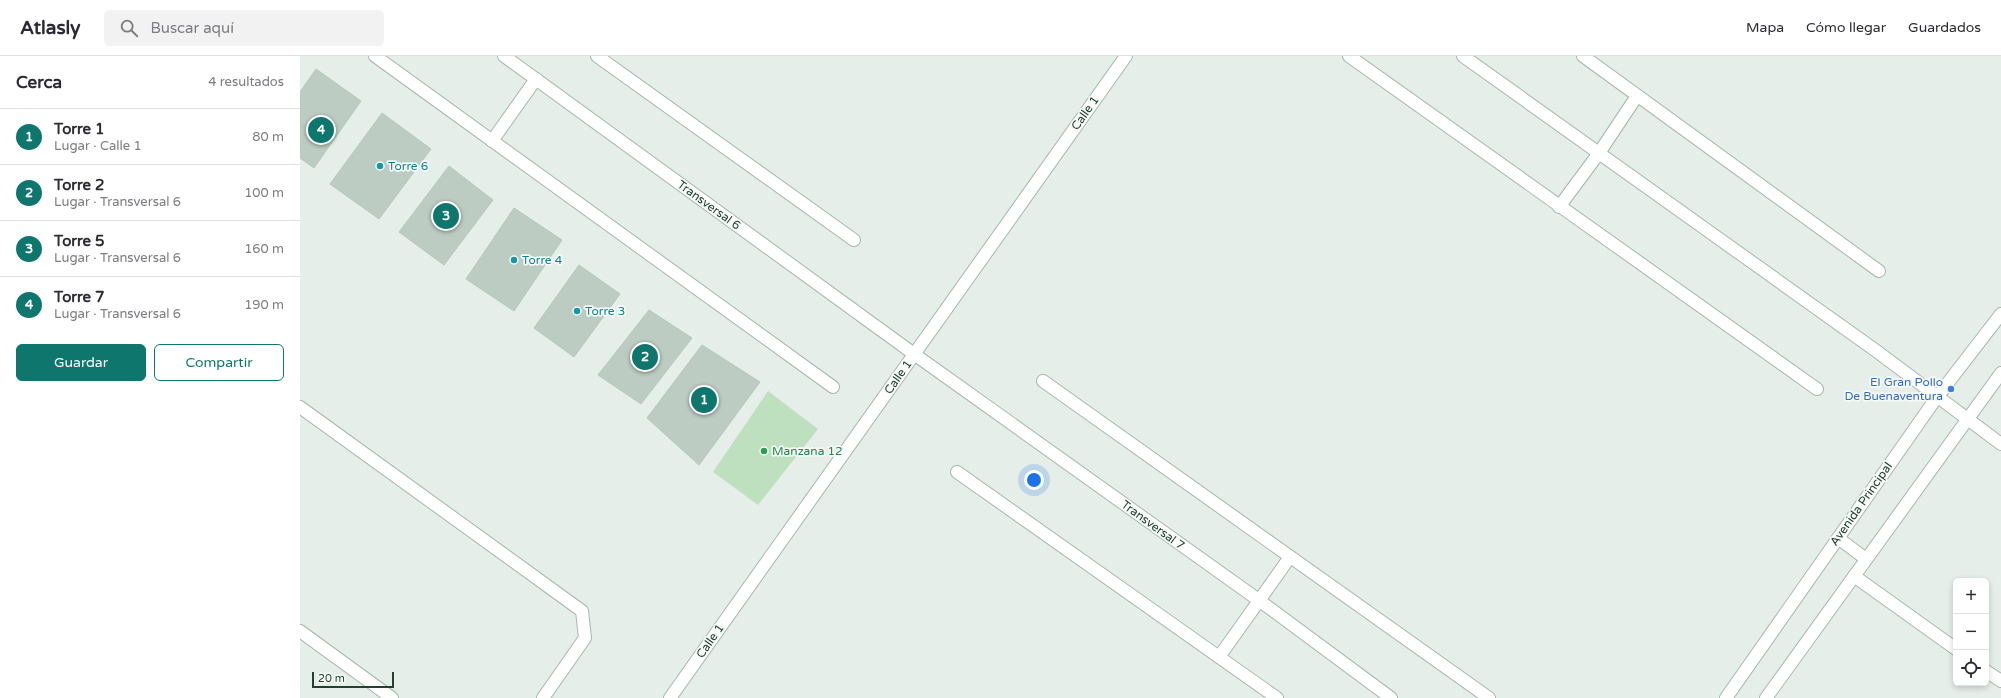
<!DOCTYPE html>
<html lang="es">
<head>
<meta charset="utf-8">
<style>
  :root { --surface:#fff; --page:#f2f2f3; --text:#2b2b33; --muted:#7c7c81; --line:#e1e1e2; --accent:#0f766e }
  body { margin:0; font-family:"Varela Round",sans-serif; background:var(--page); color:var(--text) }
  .controls { position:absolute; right:12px; bottom:12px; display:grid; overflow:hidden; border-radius:6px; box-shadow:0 2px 6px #0003 }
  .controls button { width:36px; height:36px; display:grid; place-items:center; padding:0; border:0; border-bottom:1px solid var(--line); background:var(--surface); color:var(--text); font:20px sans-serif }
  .scale { position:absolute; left:12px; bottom:10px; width:82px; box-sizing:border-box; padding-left:4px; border:2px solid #234131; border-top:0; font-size:11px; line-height:14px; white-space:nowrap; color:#234131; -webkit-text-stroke:3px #f6faf7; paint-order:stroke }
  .you { position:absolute; left:734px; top:424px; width:14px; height:14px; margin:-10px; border:3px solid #fff; border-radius:50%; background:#1a73e8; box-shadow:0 0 0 6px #1a73e833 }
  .badge { display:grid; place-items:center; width:26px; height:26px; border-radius:50%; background:var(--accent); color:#fff; font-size:13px; font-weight:700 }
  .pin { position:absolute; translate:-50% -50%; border:2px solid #fff; box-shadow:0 1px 4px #0006 }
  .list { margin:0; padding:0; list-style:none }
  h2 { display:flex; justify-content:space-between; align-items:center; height:52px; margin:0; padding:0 16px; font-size:17px }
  h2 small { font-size:13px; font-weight:400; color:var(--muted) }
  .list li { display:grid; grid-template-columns:26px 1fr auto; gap:12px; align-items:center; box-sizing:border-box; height:56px; padding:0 16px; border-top:1px solid var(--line) }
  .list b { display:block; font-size:15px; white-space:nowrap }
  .list p { margin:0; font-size:13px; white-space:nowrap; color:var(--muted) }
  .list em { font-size:13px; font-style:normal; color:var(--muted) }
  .actions { display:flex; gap:8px; padding:12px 16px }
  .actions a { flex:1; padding:9px 0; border:1px solid var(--accent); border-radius:6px; text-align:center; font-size:14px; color:var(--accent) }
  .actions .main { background:var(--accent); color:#fff }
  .icon { flex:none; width:22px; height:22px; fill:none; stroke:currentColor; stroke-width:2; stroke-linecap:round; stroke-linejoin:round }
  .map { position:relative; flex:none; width:1701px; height:642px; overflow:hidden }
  header { display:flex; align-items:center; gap:24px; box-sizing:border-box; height:56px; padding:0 20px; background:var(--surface); border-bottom:1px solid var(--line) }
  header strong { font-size:19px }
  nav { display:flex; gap:22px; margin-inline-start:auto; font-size:14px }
  .search { width:280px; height:36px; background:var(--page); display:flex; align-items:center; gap:10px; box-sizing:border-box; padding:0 14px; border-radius:6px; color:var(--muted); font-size:15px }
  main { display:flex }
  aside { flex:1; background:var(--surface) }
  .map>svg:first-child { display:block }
</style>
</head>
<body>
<header>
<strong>Atlasly</strong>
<div class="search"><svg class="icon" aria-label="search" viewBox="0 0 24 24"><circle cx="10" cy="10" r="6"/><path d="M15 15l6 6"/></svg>Buscar aquí</div>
<nav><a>Mapa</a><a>Cómo llegar</a><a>Guardados</a></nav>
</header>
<main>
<aside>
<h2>Cerca<small>4 resultados</small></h2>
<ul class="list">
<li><span class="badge">1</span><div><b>Torre 1</b><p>Lugar · Calle 1</p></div><em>80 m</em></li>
<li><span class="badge">2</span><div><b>Torre 2</b><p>Lugar · Transversal 6</p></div><em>100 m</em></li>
<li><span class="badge">3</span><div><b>Torre 5</b><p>Lugar · Transversal 6</p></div><em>160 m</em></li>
<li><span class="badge">4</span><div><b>Torre 7</b><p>Lugar · Transversal 6</p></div><em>190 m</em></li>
</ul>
<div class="actions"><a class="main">Guardar</a><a>Compartir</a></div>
</aside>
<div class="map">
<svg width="1701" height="642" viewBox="0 0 1701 642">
  <rect width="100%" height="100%" fill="#e5eee8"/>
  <polygon fill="#bee0be" points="468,335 518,373 458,449 413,416"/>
  <g fill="#bdccc2" stroke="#b7c8bc">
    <polygon points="16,13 61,45 14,112 0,102 0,36"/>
    <polygon points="82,57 131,93 79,163 30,128"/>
    <polygon points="149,110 193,144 144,209 99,176"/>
    <polygon points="214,152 262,184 214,255 166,223"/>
    <polygon points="279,209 320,238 274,301 234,272"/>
    <polygon points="349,254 392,282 341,348 298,319"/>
    <polygon points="402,289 460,326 399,409 347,362"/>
  </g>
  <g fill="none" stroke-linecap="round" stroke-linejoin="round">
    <g stroke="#a7b7ad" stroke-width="14">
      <g id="minor">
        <polyline points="75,0 533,331"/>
        <polyline points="204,0 614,298 960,545 1091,642"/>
        <polyline points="297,0 554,184"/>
        <polyline points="1049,0 1517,333"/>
        <polyline points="1163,0 1575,294 1701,388"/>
        <polyline points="1283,0 1579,215"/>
        <polyline points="192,85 236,23"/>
        <polyline points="1259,151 1299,97 1337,40"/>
        <polyline points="743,325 1189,642"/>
        <polyline points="0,351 282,555 285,582 243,642"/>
        <polyline points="657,416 977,642"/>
        <polyline points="1538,482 1566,503"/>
        <polyline points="1554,520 1656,593"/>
        <polyline points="0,575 92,642"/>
        <polyline points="919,601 990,501"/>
        <polyline points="1686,615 1701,625"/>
        <polyline points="370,642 826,0"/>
        <polyline points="1426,642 1637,341 1701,258"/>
        <polyline points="1466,642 1701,317"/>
      </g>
    </g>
    <use href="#minor" stroke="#fff" stroke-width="12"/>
  </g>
  <g fill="#0f9aa8" stroke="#f6faf7" stroke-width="1.5">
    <circle cx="80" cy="110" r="4"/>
    <circle cx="214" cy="204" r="4"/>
    <circle cx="277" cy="255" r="4"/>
  </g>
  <circle fill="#3f7fe0" stroke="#f6faf7" stroke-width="1.5" cx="1651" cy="333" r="4"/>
  <circle fill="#2e9e5b" stroke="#f6faf7" stroke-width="1.5" cx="464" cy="395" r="4"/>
  <g text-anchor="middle" stroke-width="3.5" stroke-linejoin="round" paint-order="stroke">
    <g font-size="12" fill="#234131" stroke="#f6faf7">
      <text transform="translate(785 57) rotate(-55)" y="4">Calle 1</text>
      <text transform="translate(409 149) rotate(36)" y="4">Transversal 6</text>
      <text transform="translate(598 321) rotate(-55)" y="4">Calle 1</text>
      <text transform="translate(1561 448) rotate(-55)" y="4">Avenida Principal</text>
      <text transform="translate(853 469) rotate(36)" y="4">Transversal 7</text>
      <text transform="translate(410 585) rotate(-55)" y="4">Calle 1</text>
    </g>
    <g font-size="12" fill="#0d838f" stroke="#f6faf7" text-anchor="start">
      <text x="88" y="114">Torre 6</text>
      <text x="222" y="208">Torre 4</text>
      <text x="285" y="259">Torre 3</text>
    </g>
    <g font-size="12" fill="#366cbe" stroke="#f6faf7" text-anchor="end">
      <text x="1643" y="330">El Gran Pollo<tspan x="1643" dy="14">De Buenaventura</tspan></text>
    </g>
    <g font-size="12" fill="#27864d" stroke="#f6faf7" text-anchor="start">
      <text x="472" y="399">Manzana 12</text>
    </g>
  </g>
</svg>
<div class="controls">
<button>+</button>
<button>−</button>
<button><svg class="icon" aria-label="locate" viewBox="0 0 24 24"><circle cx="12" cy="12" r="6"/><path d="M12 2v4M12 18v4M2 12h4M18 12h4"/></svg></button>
</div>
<div class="scale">20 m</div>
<div class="you"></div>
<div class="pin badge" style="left:404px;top:344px">1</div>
<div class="pin badge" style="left:345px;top:301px">2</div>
<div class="pin badge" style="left:146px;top:160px">3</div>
<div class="pin badge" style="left:21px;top:74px">4</div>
</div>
</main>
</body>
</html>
